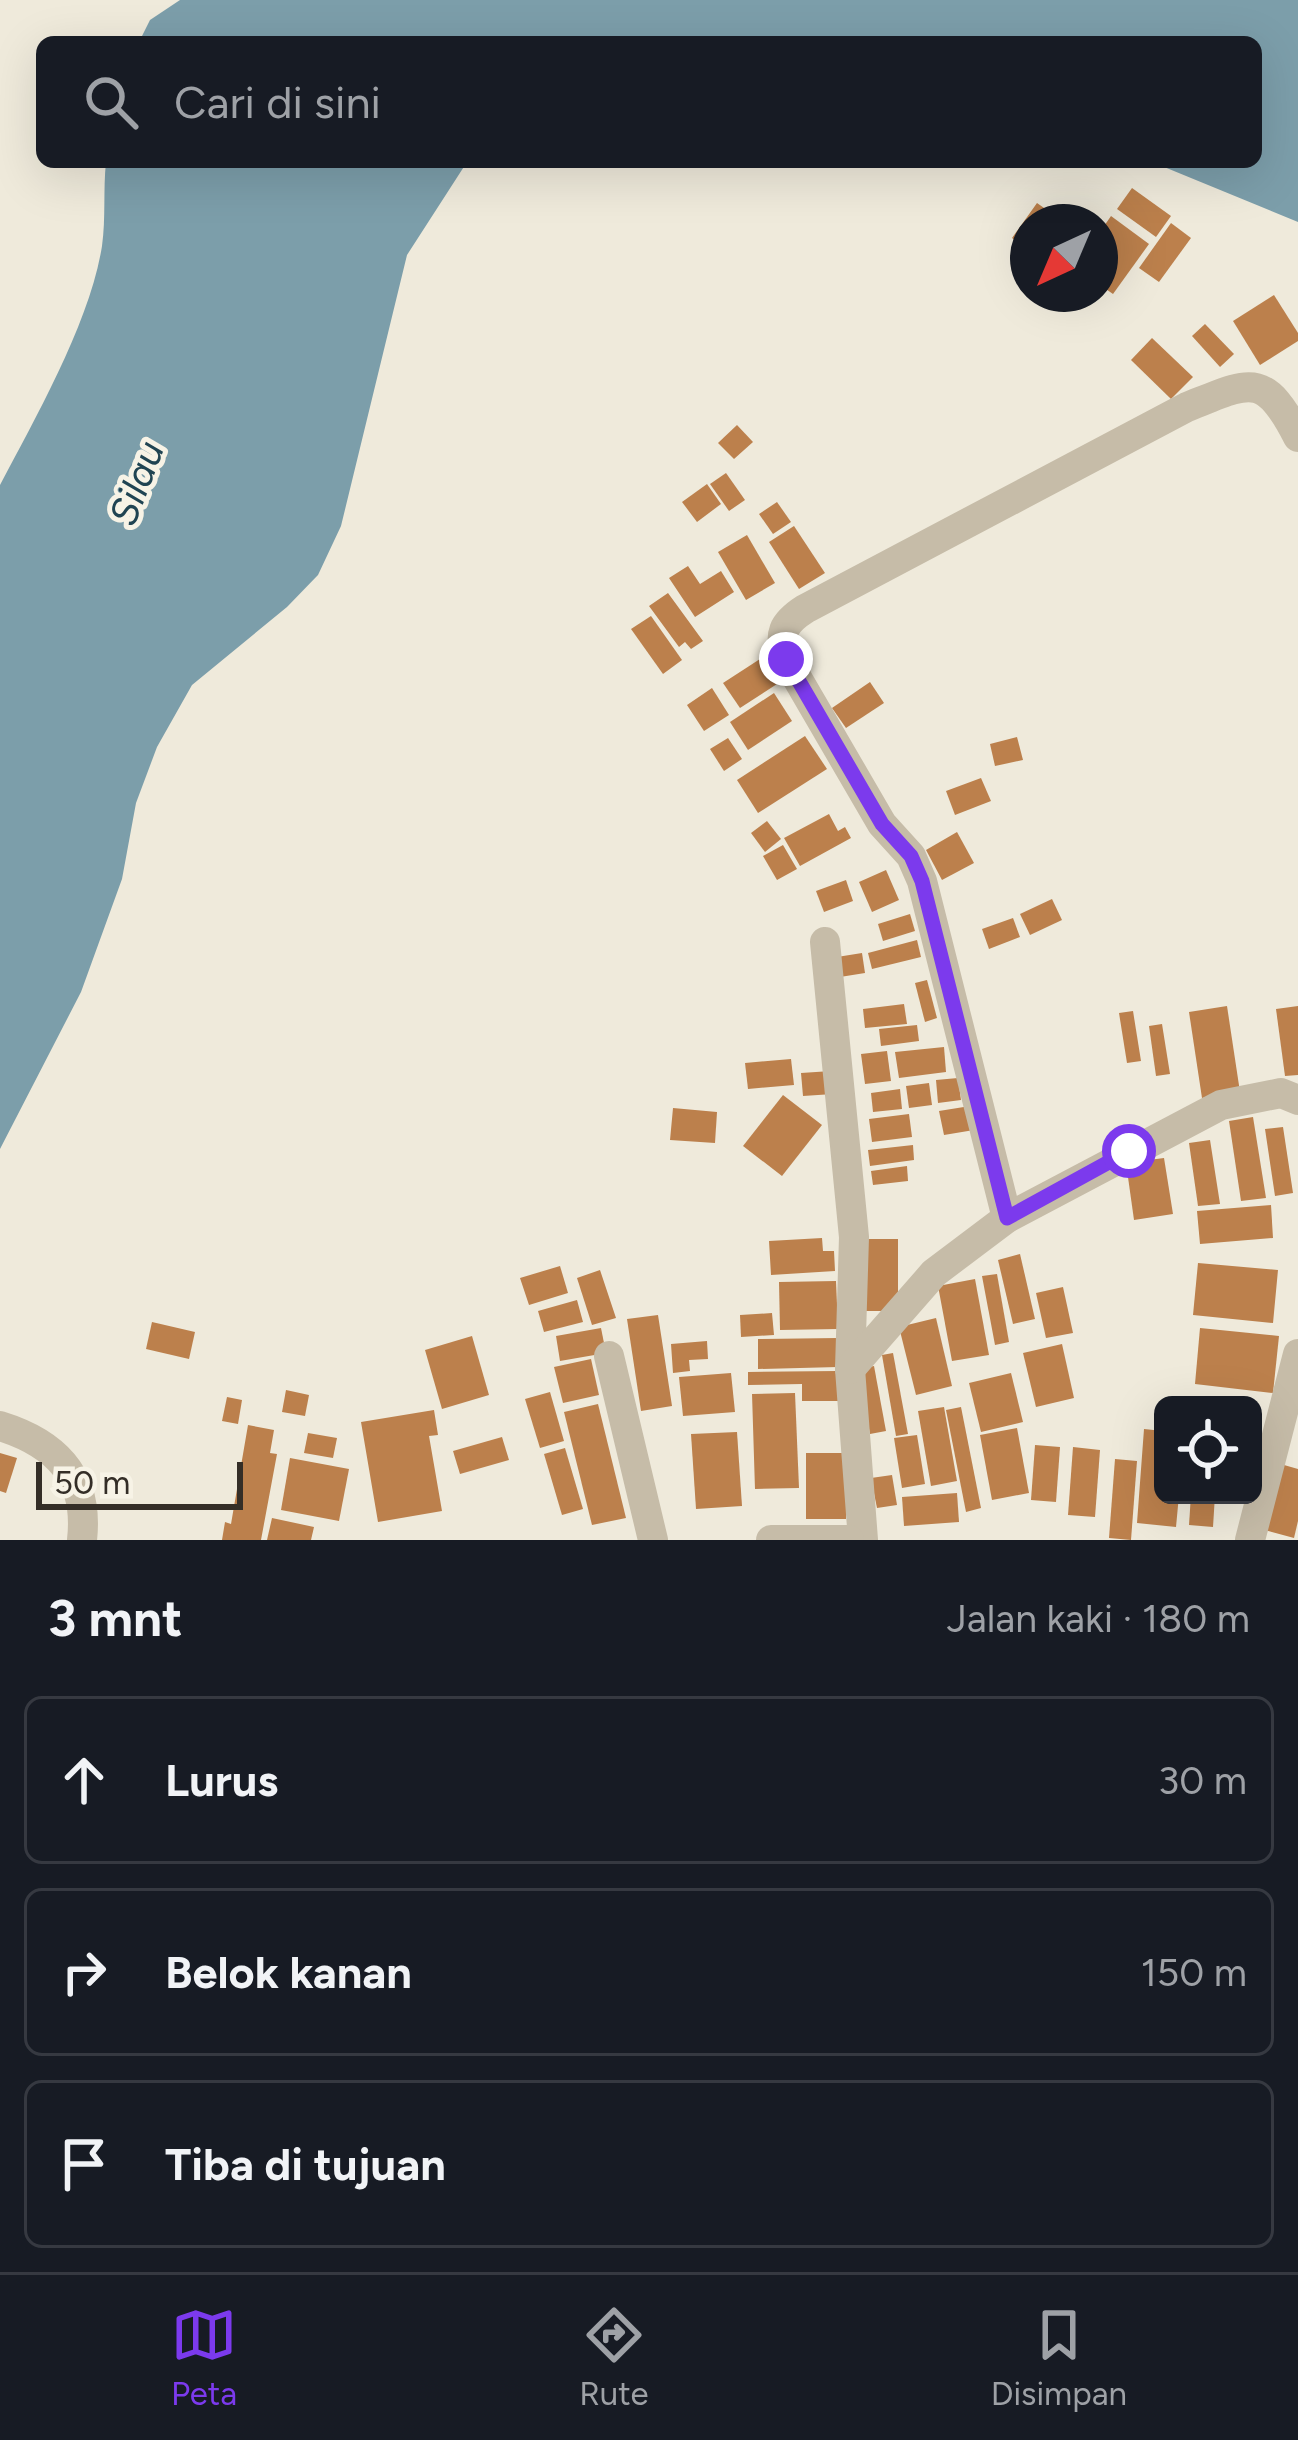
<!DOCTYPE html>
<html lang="id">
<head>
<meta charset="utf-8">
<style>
  :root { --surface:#171b24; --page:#20242c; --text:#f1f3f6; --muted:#9ea1a6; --line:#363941; --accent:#7c3aed }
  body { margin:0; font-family:Figtree,sans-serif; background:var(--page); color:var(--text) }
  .controls { position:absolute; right:36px; bottom:36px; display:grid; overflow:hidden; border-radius:18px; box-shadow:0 12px 48px #0002 }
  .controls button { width:108px; height:108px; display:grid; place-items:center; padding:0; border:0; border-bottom:3px solid var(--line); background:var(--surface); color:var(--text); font:60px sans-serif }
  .compass { position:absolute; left:1010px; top:204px; width:108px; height:108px; border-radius:50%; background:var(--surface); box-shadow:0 12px 48px #0002; rotate:224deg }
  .scale { position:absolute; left:36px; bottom:30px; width:207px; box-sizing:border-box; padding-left:12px; border:6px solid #342e27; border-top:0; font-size:33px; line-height:42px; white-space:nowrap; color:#342e27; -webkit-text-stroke:9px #f7f3e6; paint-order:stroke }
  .stop { position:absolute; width:36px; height:36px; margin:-27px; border:9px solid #7c3aed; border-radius:50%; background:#fff }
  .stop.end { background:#7c3aed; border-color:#fff; box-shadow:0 3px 12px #0008 }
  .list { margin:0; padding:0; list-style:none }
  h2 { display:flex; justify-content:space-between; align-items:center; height:156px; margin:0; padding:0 48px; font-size:51px }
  h2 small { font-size:39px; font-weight:400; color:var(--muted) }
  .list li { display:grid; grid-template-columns:78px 1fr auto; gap:36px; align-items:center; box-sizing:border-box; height:168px; margin:0 24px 24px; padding:0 24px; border:3px solid var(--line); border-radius:18px }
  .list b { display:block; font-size:45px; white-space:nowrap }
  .list em { font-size:39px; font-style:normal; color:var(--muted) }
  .icon { flex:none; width:66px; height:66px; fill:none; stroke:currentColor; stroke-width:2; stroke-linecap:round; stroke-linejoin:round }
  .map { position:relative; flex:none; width:1298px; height:1540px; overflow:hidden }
  .search { position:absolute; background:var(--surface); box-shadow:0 12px 48px #0002; left:36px; right:36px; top:36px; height:132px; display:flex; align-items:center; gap:30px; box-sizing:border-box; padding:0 42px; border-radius:18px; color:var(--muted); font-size:45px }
  .sheet { height:732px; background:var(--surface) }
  nav { display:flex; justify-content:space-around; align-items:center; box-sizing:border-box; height:168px; border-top:3px solid var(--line); background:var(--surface); font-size:33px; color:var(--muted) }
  nav a { display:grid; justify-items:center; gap:6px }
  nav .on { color:var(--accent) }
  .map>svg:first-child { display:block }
</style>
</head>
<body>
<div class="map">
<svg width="1298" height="1540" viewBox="0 0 1298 1540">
  <rect width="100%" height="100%" fill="#efeadb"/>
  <g fill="#7c9eaa">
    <polygon points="180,0 1298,0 1298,222 1152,162 1256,162 1256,42 139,42 150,20"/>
    <path d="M106,162h361l-60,93 -66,271 -23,49 -31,32 -95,78 -35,62 -21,56 -14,76 -41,113 -81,157v-664c36,-68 90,-163 102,-239 4,-28 1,-56 4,-84z"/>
  </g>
  <g fill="#bc804c">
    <polygon points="1132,188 1171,216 1156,237 1117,209"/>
    <polygon points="1037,203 1064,222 1028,222 1028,250 1012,238"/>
    <polygon points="1111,216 1149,244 1113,294 1100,285 1100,232"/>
    <polygon points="1171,223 1191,238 1159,282 1139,268"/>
    <polygon points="1274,295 1298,333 1298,341 1260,365 1233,321"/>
    <polygon points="1205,324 1234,354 1220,367 1192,336"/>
    <polygon points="1152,338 1193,377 1171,399 1131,360"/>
    <polygon points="737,425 753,442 734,459 718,443"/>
    <polygon points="726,473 745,500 729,511 710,484"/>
    <polygon points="707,484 721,504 697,522 682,502"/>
    <polygon points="777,502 791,522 773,534 759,514"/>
    <polygon points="794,526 825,573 799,589 769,542"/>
    <polygon points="747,535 775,583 746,600 718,552"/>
    <polygon points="688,566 700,584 721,571 734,592 695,617 669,578"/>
    <polygon points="668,593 703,641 691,649 685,642 679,647 649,606"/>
    <polygon points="651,616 682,660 663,674 631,629"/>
    <polygon points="760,659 777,684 740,708 723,683"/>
    <polygon points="870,682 884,703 846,728 832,708"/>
    <polygon points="712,688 729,715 704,731 687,705"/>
    <polygon points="774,693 792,721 748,750 730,722"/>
    <polygon points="805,736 827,769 758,813 737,780"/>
    <polygon points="1017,737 1023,760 995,766 990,744"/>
    <polygon points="728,738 742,759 724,771 710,749"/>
    <polygon points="981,778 991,801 955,815 946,791"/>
    <polygon points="829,814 838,831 845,827 851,838 800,866 784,838"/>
    <polygon points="767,821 781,839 765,852 751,833"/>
    <polygon points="957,832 974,863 942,880 926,850"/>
    <polygon points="783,845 797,869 777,880 763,856"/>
    <polygon points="886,870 899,900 872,912 859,882"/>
    <polygon points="846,880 853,901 824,912 816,891"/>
    <polygon points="1052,899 1062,920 1030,935 1020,914"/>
    <polygon points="910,914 915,931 883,941 878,924"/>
    <polygon points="1013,918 1020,937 989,949 982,929"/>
    <polygon points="917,940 921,957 872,969 868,953"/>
    <polygon points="862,953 865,973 840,977 837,957"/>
    <polygon points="927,980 937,1018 925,1022 915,983"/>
    <polygon points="904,1004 907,1024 865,1028 863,1009"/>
    <polygon points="1227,1006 1240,1092 1202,1098 1189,1012"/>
    <polygon points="1298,1006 1298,1075 1285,1076 1276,1009"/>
    <polygon points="1133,1011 1141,1061 1127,1063 1119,1013"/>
    <polygon points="1162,1024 1170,1074 1156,1076 1149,1026"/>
    <polygon points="917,1025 919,1041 881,1046 879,1029"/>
    <polygon points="944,1047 946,1072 899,1078 895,1052"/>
    <polygon points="887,1051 891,1081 865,1084 861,1054"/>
    <polygon points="791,1059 794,1085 748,1089 745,1063"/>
    <polygon points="831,1071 833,1094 803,1096 801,1073"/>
    <polygon points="958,1078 961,1100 938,1103 936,1080"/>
    <polygon points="929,1083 932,1105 909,1108 906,1086"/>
    <polygon points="900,1089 902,1109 873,1112 871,1093"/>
    <polygon points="783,1095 822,1125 782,1176 743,1146"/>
    <polygon points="970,1106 974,1130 944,1135 939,1111"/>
    <polygon points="673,1108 717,1112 715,1143 670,1140"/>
    <polygon points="909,1114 912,1137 872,1142 869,1119"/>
    <polygon points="1253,1117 1266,1198 1241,1201 1229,1121"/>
    <polygon points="1283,1127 1293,1193 1275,1196 1265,1129"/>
    <polygon points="1210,1140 1220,1204 1198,1206 1189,1143"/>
    <polygon points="913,1145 914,1160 870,1166 868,1150"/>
    <polygon points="1164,1158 1173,1214 1134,1220 1126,1163"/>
    <polygon points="907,1166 908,1181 873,1185 871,1171"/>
    <polygon points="1271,1205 1273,1238 1200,1244 1197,1211"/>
    <polygon points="822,1238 823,1251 834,1251 835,1271 771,1275 769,1241"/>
    <polygon points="858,1239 898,1239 898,1311 859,1311"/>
    <polygon points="1020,1254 1035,1319 1013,1324 998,1260"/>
    <polygon points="1198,1263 1278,1270 1273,1323 1193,1315"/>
    <polygon points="560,1266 568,1293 529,1305 520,1278"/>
    <polygon points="600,1270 616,1318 592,1325 577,1278"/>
    <polygon points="997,1274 1009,1342 995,1345 982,1276"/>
    <polygon points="975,1279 989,1355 952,1361 938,1286"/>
    <polygon points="836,1281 838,1329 780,1330 779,1282"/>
    <polygon points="1063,1287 1073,1333 1046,1338 1036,1293"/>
    <polygon points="577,1300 583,1322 544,1332 538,1311"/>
    <polygon points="772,1313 774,1335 741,1337 740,1315"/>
    <polygon points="658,1315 672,1406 641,1411 627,1319"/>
    <polygon points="936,1318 952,1386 916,1395 899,1327"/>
    <polygon points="152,1322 195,1332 189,1359 146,1349"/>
    <polygon points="601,1328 606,1353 560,1361 556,1336"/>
    <polygon points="1200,1328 1279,1336 1273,1393 1195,1384"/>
    <polygon points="472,1336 489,1395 442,1409 425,1350"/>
    <polygon points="838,1338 838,1367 758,1369 758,1339"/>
    <polygon points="707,1341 708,1359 689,1360 690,1371 673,1373 671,1344"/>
    <polygon points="1062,1344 1074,1398 1036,1407 1023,1353"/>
    <polygon points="893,1353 908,1434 896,1436 882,1355"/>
    <polygon points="591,1359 599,1395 563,1403 554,1367"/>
    <polygon points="874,1366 886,1431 870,1434 858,1369"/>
    <polygon points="838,1371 839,1401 802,1401 802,1384 748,1385 748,1372"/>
    <polygon points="731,1373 735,1412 683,1416 679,1377"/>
    <polygon points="1011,1373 1023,1422 981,1432 969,1383"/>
    <polygon points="286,1390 309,1395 305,1416 282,1412"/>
    <polygon points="550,1392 564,1441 540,1448 525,1399"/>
    <polygon points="795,1393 799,1488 755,1489 752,1394"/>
    <polygon points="227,1397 242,1400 238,1424 222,1421"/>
    <polygon points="598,1404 626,1518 592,1525 564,1412"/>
    <polygon points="944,1407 957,1481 931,1486 918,1411"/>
    <polygon points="961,1407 981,1508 966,1512 946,1410"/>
    <polygon points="434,1410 438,1435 429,1436 442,1511 378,1522 361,1422"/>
    <polygon points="248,1425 274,1430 270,1453 277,1454 261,1540 222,1540 225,1522 231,1524"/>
    <polygon points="1017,1428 1029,1493 992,1500 980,1435"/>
    <polygon points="1144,1429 1163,1431 1163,1495 1179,1495 1176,1527 1137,1523"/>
    <polygon points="737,1432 742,1506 696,1509 691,1434"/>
    <polygon points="308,1433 337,1438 333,1458 304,1453"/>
    <polygon points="917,1435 925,1484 902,1488 894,1438"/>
    <polygon points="502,1437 509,1460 460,1474 453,1451"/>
    <polygon points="1035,1445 1060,1447 1056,1502 1031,1500"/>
    <polygon points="1073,1447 1100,1450 1095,1517 1068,1515"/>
    <polygon points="565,1448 583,1509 562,1515 544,1454"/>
    <polygon points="0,1453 17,1458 6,1493 0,1491"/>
    <polygon points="806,1453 847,1453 846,1519 806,1519"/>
    <polygon points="290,1458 349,1469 339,1521 281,1510"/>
    <polygon points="1115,1459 1137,1461 1131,1540 1109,1538"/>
    <polygon points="1277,1463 1298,1469 1298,1521 1294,1538 1261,1529"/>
    <polygon points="892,1475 897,1505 877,1508 871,1478"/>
    <polygon points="957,1493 959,1522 904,1526 902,1497"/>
    <polygon points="1191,1495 1215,1495 1213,1527 1189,1525"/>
    <polygon points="272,1518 314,1527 311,1540 267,1540"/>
  </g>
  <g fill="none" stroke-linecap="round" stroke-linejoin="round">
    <g stroke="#c6bca8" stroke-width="30">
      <polyline points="825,942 854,1237 850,1369 863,1540"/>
      <path d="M1007,1218l-85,-337 -11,-25 -29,-32 -96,-165c-8,-25 -3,-36 19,-50l382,-202c63,-25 77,-37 111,30"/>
      <polyline points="609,1356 653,1540"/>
      <polyline points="850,1369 934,1273 1007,1218 1221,1105 1281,1093 1298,1100"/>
      <path d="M0,1426c58,18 89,52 82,114"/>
      <polyline points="771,1540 849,1540"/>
      <polyline points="1250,1540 1298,1354"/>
    </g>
  </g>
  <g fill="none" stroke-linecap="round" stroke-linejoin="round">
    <polyline stroke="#7c3aed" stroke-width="15" points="786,659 882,824 911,856 922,881 1007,1218 1129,1151"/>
  </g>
  <g text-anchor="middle" stroke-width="10" stroke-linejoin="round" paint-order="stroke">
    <g font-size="39" font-style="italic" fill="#204452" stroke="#f7f3e6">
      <text transform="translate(136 483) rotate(-69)" y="14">Silau</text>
    </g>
  </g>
</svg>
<div class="controls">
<button><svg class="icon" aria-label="locate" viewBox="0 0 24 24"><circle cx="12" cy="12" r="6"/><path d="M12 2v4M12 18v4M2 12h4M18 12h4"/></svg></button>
</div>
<svg class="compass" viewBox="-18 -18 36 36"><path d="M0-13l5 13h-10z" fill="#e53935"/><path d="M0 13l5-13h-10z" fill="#9ea1a6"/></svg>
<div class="scale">50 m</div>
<div class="stop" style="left:1129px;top:1151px"></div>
<div class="stop end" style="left:786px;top:659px"></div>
<div class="search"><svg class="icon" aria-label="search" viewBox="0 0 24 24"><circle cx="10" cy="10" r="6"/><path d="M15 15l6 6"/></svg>Cari di sini</div>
</div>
<section class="sheet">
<h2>3 mnt<small>Jalan kaki · 180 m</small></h2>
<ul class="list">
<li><svg class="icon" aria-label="ahead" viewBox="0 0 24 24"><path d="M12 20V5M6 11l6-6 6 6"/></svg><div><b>Lurus</b></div><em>30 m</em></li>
<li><svg class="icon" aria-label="right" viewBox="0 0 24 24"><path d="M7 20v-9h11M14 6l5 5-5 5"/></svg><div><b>Belok kanan</b></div><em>150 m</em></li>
<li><svg class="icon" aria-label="arrive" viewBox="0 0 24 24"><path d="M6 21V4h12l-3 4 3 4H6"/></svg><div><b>Tiba di tujuan</b></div></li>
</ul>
</section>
<nav>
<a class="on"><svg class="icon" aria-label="map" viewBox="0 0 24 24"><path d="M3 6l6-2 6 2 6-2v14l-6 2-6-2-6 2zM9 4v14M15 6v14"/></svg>Peta</a>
<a><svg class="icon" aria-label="directions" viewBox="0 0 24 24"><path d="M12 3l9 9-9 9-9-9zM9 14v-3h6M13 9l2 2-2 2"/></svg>Rute</a>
<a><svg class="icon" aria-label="saved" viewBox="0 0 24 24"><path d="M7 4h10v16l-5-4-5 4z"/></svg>Disimpan</a>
</nav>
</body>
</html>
